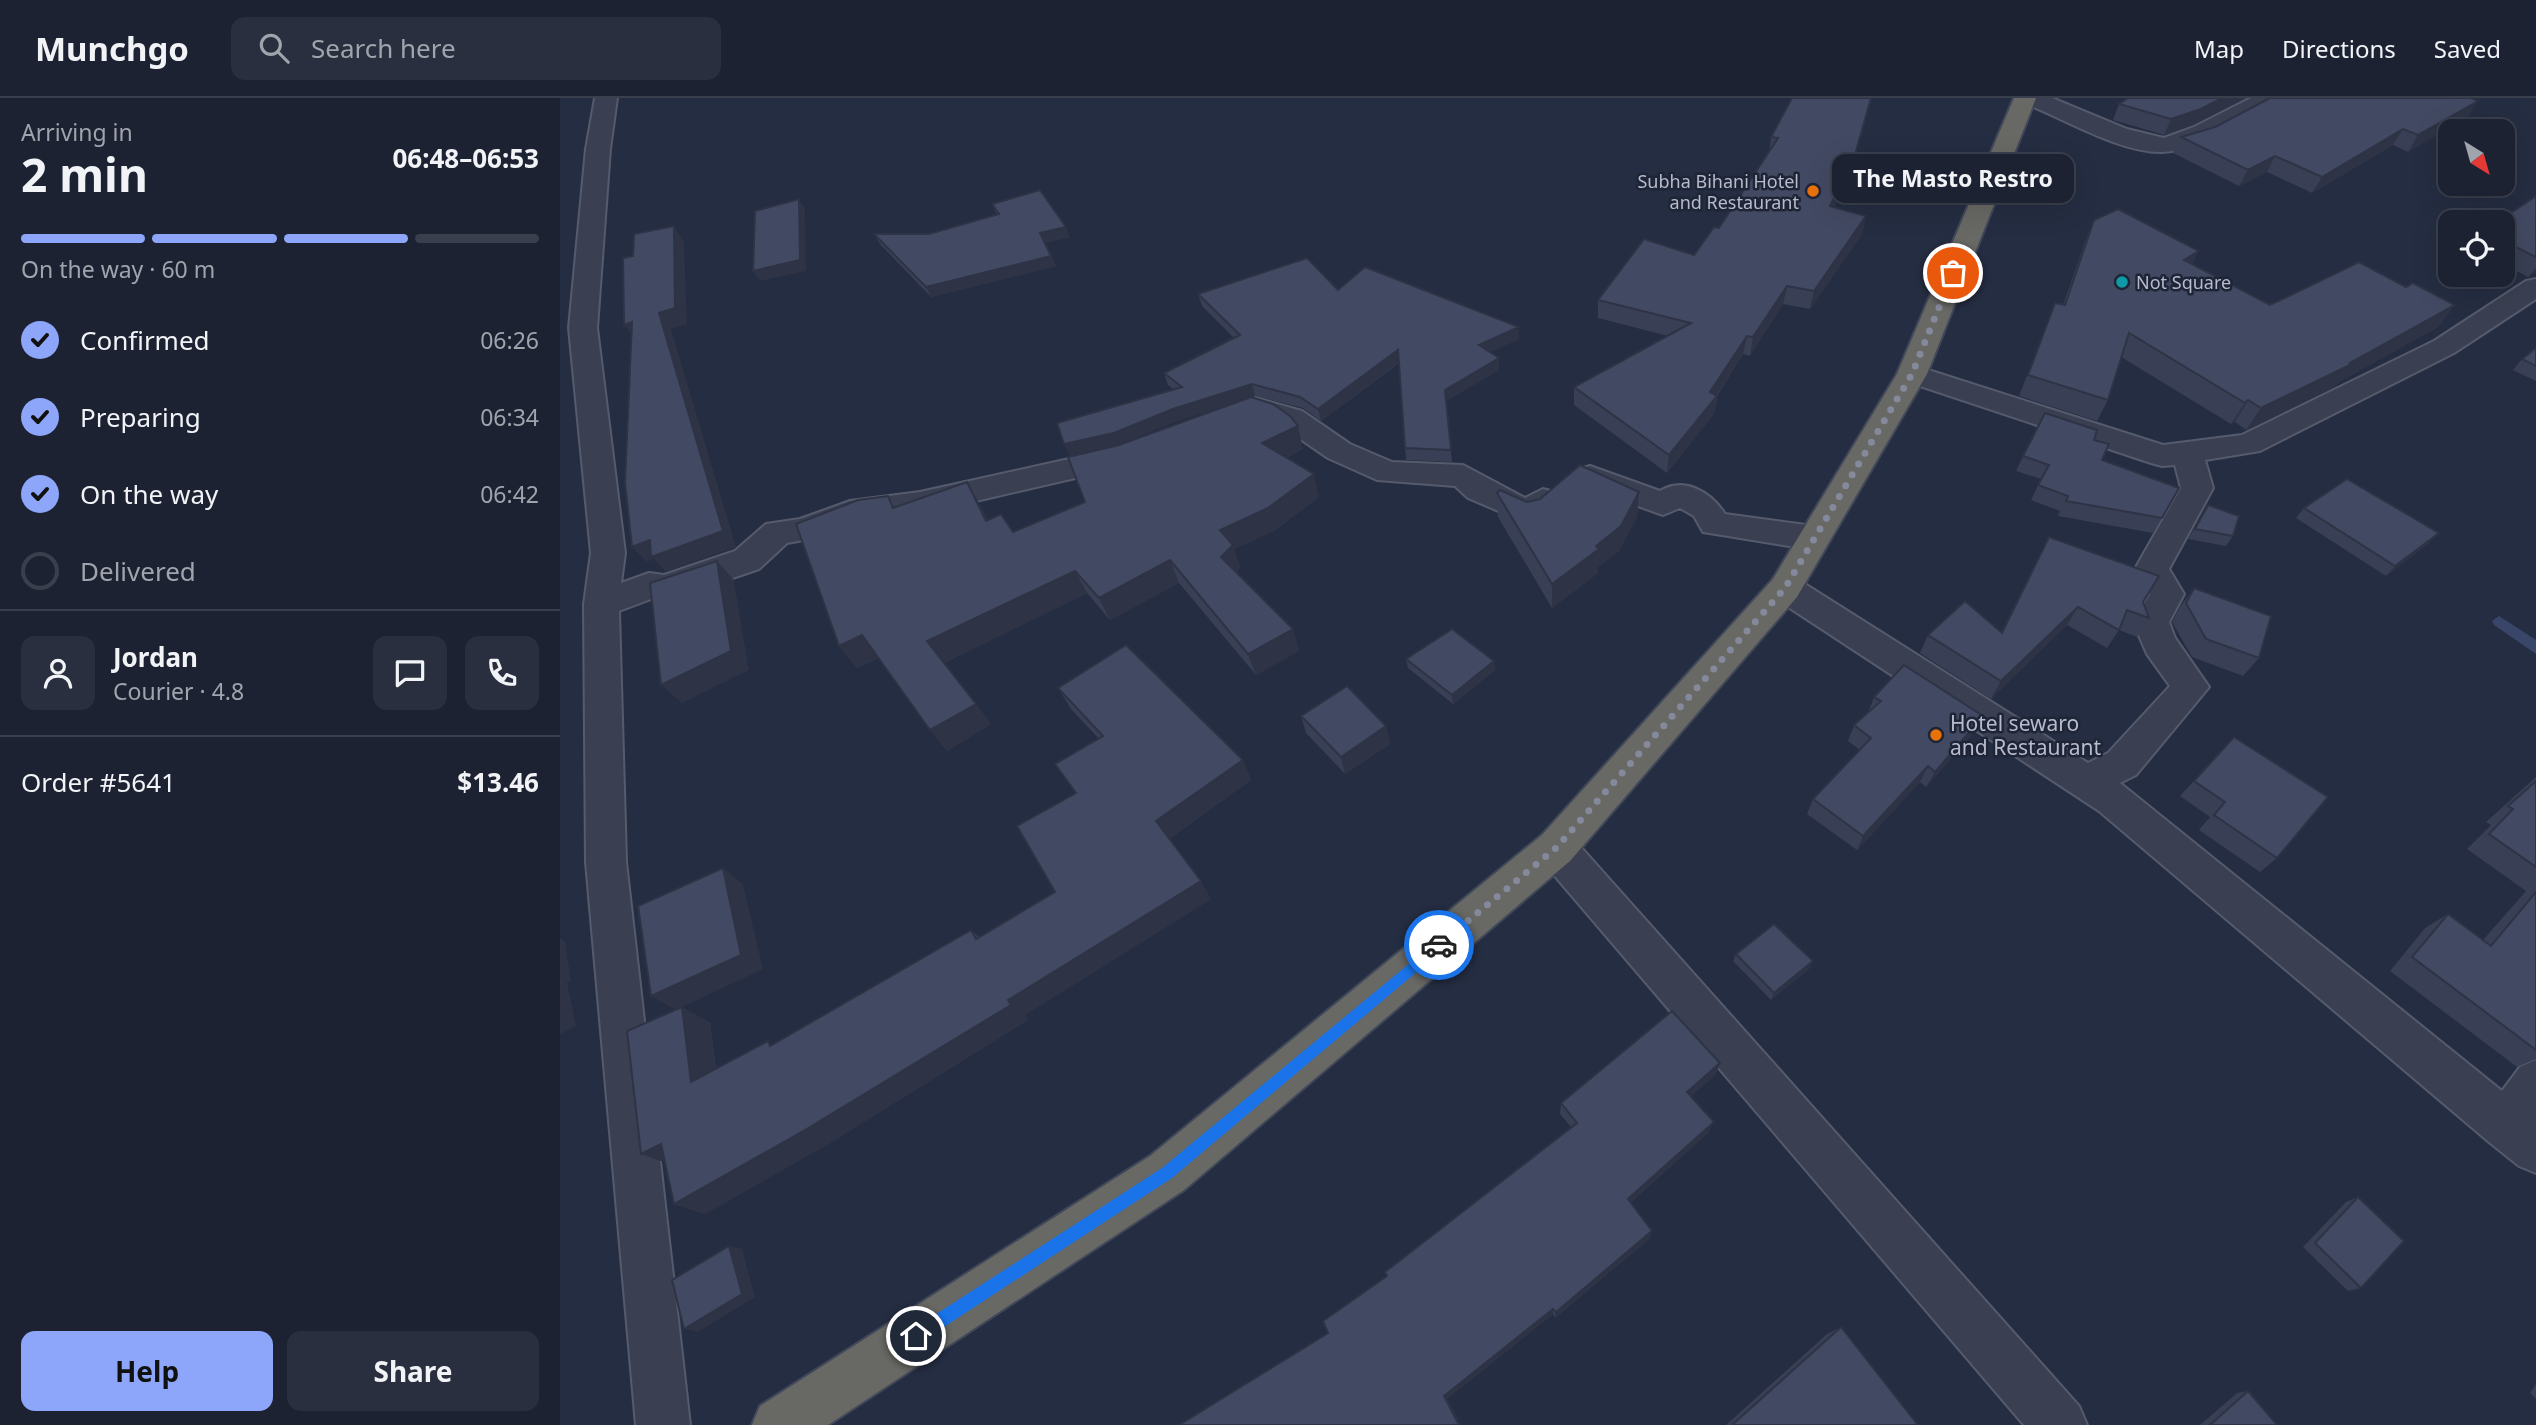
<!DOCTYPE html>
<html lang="en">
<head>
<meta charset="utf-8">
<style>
	:root { --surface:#1c2232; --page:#292f3e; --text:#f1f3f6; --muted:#a0a4ac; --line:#3a3f4d; --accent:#8da6fa }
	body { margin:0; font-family:"Noto Sans",sans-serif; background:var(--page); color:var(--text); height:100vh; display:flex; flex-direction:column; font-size:26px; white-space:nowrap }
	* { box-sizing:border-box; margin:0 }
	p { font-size:23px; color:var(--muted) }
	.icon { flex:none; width:38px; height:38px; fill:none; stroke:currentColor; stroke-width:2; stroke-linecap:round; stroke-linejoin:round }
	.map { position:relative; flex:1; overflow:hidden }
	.panel { display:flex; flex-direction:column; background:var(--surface); width:560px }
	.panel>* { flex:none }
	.needle { width:46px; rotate:143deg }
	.controls { position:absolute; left:1878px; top:21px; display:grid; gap:14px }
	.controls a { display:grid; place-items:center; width:77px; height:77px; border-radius:14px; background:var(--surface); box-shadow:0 7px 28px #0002,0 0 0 2px var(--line); font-size:35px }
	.pin { position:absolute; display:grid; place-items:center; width:60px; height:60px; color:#fff; margin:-30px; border:4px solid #fff; border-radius:50%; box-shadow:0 2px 7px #0007 }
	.courier { position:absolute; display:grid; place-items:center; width:70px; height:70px; margin:-35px; border:5px solid #1a73e8; border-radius:50%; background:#fff; color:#222; box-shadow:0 2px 9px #0007 }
	.bubble { position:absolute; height:49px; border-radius:14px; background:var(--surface); box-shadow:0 7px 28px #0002,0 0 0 2px var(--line); font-size:23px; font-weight:700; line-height:49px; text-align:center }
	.headline em { font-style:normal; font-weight:700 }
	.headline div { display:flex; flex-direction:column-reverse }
	.headline { display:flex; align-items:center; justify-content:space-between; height:119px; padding:0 21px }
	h1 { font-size:46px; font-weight:700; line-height:52px }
	.bar { display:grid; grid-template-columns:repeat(4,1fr); gap:10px 7px; align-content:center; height:84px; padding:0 21px }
	.bar i { height:9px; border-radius:5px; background:var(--line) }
	.bar .on { background:var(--accent) }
	.bar p { grid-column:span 4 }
	.line { display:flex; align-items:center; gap:18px; padding:0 21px; border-top:2px solid var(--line) }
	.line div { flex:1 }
	.round { display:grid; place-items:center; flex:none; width:74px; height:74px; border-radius:14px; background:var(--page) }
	ol { padding:0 21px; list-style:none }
	li { display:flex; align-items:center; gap:21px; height:77px }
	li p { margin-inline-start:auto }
	li .icon { padding:7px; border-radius:50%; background:var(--accent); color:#111; stroke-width:4 }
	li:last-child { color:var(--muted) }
	li i { width:38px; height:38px; border:4px solid var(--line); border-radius:50% }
	.button { display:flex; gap:14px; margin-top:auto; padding:14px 21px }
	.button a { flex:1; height:80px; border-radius:14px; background:var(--accent); color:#111; font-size:28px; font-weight:700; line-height:80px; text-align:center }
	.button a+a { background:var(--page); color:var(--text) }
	header { display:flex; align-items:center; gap:42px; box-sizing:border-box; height:98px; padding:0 35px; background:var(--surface); border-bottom:2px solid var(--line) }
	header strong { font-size:33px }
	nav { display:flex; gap:38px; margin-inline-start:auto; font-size:24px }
	.search { width:490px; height:63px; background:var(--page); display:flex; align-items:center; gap:18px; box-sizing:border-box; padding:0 24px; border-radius:14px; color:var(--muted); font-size:26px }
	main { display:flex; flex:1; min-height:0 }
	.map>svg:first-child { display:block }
</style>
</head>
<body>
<header>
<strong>Munchgo</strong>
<div class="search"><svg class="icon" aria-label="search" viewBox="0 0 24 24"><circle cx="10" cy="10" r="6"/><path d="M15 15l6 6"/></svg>Search here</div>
<nav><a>Map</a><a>Directions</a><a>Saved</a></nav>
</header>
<main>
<section class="panel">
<div class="headline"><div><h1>2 min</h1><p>Arriving in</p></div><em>06:48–06:53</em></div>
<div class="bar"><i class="on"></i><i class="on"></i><i class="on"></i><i></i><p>On the way · 60 m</p></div>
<ol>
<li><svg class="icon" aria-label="check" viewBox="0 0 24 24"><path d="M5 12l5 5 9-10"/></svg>Confirmed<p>06:26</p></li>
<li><svg class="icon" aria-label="check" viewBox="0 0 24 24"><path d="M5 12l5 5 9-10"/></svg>Preparing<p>06:34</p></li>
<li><svg class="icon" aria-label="check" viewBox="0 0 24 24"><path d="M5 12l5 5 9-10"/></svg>On the way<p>06:42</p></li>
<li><i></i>Delivered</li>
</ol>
<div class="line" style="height:126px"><a class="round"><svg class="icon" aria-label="person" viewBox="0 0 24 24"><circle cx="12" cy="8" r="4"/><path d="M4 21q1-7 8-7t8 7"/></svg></a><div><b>Jordan</b><p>Courier · 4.8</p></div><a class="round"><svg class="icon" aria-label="chat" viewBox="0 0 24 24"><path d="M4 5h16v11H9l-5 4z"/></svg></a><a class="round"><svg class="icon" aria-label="phone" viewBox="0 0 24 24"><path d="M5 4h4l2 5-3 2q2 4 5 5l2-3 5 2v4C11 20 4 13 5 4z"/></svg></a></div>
<div class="line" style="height:91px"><div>Order #5641</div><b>$13.46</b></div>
<div class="button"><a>Help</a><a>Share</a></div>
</section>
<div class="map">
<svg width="1976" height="1327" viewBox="0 0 1976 1327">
	<rect width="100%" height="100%" fill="#252d42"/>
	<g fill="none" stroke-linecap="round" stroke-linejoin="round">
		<!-- stream -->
		<path fill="#394569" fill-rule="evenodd" d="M1939,518L1976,542V556L1934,527L1932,523Z"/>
		<!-- minor casing -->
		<g stroke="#555b6c" stroke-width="4">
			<g id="minor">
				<path d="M35,0H57L50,51L37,230L65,455L61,485L89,475L104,477L175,453L206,426L240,421L290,403L360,394L563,349L574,352L579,359L574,366L563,369L360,416L294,425L255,440L227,445L199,471L105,503L91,501L59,513L66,764L130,1327H76L26,764L24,506L31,455L9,230L26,51Z"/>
				<path d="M1461,0H1492L1567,31L1604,40L1634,29L1691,0H1719L1716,5C1682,22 1641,53 1602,54C1560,55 1503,20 1464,5Z"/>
				<path d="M1976,181V201L1894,255L1700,353L1645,362L1653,390L1609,471L1624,496L1609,524L1615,540L1649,589L1576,677L1560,685L1942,993L1960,969L1976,962V1075L1959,1068L1929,1044L1539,713L1213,499L1208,490L1213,481L1225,477L1237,481L1528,665L1548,655L1610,588L1587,556L1573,524L1590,496L1575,471L1621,390L1615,367L1602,368L1591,365L1342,282L1337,276L1342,270L1352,267L1362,270L1603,347L1682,337L1874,243L1966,183Z"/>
				<path d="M696,300L742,313L790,346L832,364L903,367L965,400L983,391L994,394L999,402L980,423L969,426L908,400L895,388L817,382L768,360L720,327L696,320L685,323L674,320L670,313L674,306Z"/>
				<path d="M1030,368L1100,393C1124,378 1151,394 1165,416L1254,428L1266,432L1271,440L1266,448L1254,452L1143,434L1134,418L1120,410L1103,417L1019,387L1014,379L1019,371Z"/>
				<path d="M996,732L1010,737L1519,1308L1527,1327H1464L982,763L976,750L982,737Z"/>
			</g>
		</g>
		<!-- trunk casing -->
		<g stroke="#414859" stroke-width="4">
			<path id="trunk" d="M1454,0H1476L1367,276L1237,499L1010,763L624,1092L268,1327H192L200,1308L590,1058L982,737L1213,481L1337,276Z"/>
		</g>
		<!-- minor -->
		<use href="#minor" fill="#3a4051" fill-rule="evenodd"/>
		<!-- trunk -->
		<use href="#trunk" fill="#686864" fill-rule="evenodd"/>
	</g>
	<!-- wall -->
	<g fill="#393f54">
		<path d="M1232,0L1290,75L1274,109L1306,118L1302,136L1250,211L1223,206L1190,258L1183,256L1157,298L1154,316L1107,375L1014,307V289L1108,238L1038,220V202L1134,157L1159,130L1209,55L1211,39Z"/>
		<path d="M1568,0H1685L1633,27L1604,37L1553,22L1559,6Z"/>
		<path d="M1685,14L1908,19L1848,54L1833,47L1752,95L1707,74L1679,88L1613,55L1621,39L1655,29Z"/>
		<path d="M1976,98V174L1968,179L1942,165V124Z"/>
		<path d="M432,106L510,139L485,145L496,168L371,199L320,146L314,136H369L437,117Z"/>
		<path d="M1534,122L1632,166L1710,207L1846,189L1895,207L1878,229L1779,284L1776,288L1686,332L1675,324L1671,326L1561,259L1548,302L1537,323L1459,298L1495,205L1503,207L1525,144Z"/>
		<path d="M778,192L959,229V241L930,254L939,272L886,303L892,364L846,362L839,265L761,323L743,310L695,298L617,323L559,346L510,358L614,292L608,287L604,275L674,240L642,208L638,196Z"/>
		<path d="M1976,250V283L1953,272L1962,261Z"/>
		<path d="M1534,342L1542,362L1602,420L1593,435L1498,418L1500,413L1471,402L1481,381L1456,373L1463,358Z"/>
		<path d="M743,351L726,360L759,399L714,433L674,451L680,469L676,474L733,531L739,553L696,577L619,485L550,522L527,495L384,565L431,626L387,653L370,632L318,560L297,570L279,548L336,410L420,407L428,422L453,434Z"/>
		<path d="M1079,394L1077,419L1059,453L1038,469V475L992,510L938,419L937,395L967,404Z"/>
		<path d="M1648,407L1673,438L1666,448L1628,441Z"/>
		<path d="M1744,410L1869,445L1826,478L1736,420Z"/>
		<path d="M1489,439L1583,504L1589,520L1577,539L1559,532L1547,550L1507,527L1431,601L1360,555L1368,537L1441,534Z"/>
		<path d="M1634,490L1699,560L1683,578L1632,559L1612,524L1620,509Z"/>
		<path d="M846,561L934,563L935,572L893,606L848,570Z"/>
		<path d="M498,590L683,662L691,682L609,741L651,801L465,917L468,922L270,1045L145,1116L114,1106L150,924L156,971L214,946L411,832L419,839L495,794L516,695L495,666L539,641L511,611Z"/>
		<path d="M1314,599L1414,634L1366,689L1360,684L1297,752L1247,716L1253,701L1300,652L1288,643L1294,627L1308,615Z"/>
		<path d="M741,618L826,628L830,646L785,676L746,635Z"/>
		<path d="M1674,639L1717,760L1700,774L1639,732L1650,719L1620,698Z"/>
		<path d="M1976,679V961L1957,969L1830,873L1865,830L1888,816L1923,842L1966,793L1907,751L1931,727L1926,724Z"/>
		<path d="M1176,856L1253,863L1249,871L1211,902L1173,863Z"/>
		<path d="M1160,965L1155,977L1131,998L1149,1034L1071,1104L1092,1133L1089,1141L995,1220L993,1216L887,1301L901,1327H619L768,1235L827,1178L1011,1029L1000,1016L1001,1005Z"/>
		<path d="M1798,1099L1801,1190L1788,1193L1743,1149L1786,1104Z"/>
		<path d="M1281,1229L1358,1327H1166L1267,1236Z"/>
		<path d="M1976,1286V1301L1970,1295Z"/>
		<path d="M1688,1293L1717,1327H1640L1677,1295Z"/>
	</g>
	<!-- shaded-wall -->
	<g fill="#2e3345">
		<path d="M1311,0L1290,75L1266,126L1270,108Z"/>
		<path d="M1662,0H1685L1633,27L1604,37L1611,21Z"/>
		<path d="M1918,3L1908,19L1848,54L1858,37Z"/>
		<path d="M1843,31L1833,47L1752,95L1762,79Z"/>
		<path d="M1715,58L1707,74L1679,88L1688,72Z"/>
		<path d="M239,101L245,111L246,173L200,183L193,173Z"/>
		<path d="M1306,118L1302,136L1250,211L1254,193Z"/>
		<path d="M114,128L124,144L127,226L111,231L176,449L106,474L94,461L87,464L72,449L90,442L99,215Z"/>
		<path d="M506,129L510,139L484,145L480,135Z"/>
		<path d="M1639,153L1628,175L1624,162Z"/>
		<path d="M491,158L496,168L371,199L366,189Z"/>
		<path d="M1976,170V174L1968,179Z"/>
		<path d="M1227,188L1223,206L1190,258L1193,239Z"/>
		<path d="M1895,207L1878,229L1779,284L1776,288L1686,332L1701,310L1790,265Z"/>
		<path d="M72,224L77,242L64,227Z"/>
		<path d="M959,229V241L920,259L919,247Z"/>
		<path d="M1187,238L1183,256L1156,298L1154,316L1107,375L1109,357Z"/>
		<path d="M838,252L839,264L761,323L758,311Z"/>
		<path d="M939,260V272L886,303L885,292Z"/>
		<path d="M692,286L695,298L617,323L559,346L510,358L504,346Z"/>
		<path d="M1688,302L1675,324L1671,326L1685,305Z"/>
		<path d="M738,328L743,351L708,368L702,345Z"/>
		<path d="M754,376L759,399L714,433L674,451L680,469L669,482L661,459L660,432Z"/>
		<path d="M407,384L420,407L440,446L426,423Z"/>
		<path d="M1079,394L1077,419L1059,453L1038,469V475L992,510V486L1036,448Z"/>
		<path d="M1879,435L1869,445L1826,478L1835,468Z"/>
		<path d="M610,462L619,485L550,522L539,500Z"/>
		<path d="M157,463L174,482L189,572L122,605L101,587Z"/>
		<path d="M515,473L527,495L383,565L367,543Z"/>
		<path d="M1518,509L1507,527L1431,601L1441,583Z"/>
		<path d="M733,531L739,553L696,577L688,556Z"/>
		<path d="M302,537L319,559L297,570L279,548Z"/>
		<path d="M934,563L935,572L893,606L892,597Z"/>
		<path d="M416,606L431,626L387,653L370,632Z"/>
		<path d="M1423,618L1414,634L1366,689L1375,674Z"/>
		<path d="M826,628L830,646L785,676L781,659Z"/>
		<path d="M683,662L691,682L607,742L596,723Z"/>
		<path d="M1368,668L1360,684L1297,752L1303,738Z"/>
		<path d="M163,770L183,786L203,871L116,912L91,898Z"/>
		<path d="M641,783L651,801L465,917L468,922L270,1045L145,1116L114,1106Z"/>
		<path d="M0,840L5,843L11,883L7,884L16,928L0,936Z"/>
		<path d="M1253,863L1249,871L1211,902L1214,895Z"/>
		<path d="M122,909L150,924L159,997L131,984Z"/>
		<path d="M1160,965L1155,977L1123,1005L1127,994Z"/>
		<path d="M1154,1024L1149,1034L1065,1109L1068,1101Z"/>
		<path d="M101,1046L112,1067L81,1056Z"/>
		<path d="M1092,1133L1089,1141L995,1220L996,1214Z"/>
		<path d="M169,1148L182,1151L195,1199L138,1234L124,1231Z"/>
		<path d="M993,1211V1216L887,1301L901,1327H899L884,1298Z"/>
	</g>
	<!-- building -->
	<g fill="#424962" stroke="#2e3345" stroke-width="2">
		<path d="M1232,0H1311L1295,57L1270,108L1306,118L1254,193L1227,188L1193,239L1187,238L1150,294L1157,298L1109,357L1014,289L1131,225L1038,202L1084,141L1134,157L1154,129L1159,130L1218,40L1211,39Z"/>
		<path d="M1568,0H1662L1641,11L1611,21L1559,6Z"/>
		<path d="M1710,0H1911L1918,3L1858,37L1843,31L1762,79L1715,58L1688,72L1621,39L1655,29Z"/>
		<path d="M480,92L506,129L480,135L491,158L366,189L314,136H369L439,116L432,106Z"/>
		<path d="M1976,98V159L1942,142V124H1937Z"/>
		<path d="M239,101L240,162L193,173L195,113Z"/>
		<path d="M1558,111L1639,153L1624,162L1710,207L1799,164L1846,189L1853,185L1895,207L1790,265L1792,266L1701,310L1688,302L1685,305L1569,235L1548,302L1468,277L1495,205L1505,207L1534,122Z"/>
		<path d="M114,128L115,210L99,215L163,433L91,459L90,442L72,449L65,385L72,224L64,227L63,160L73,158L74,136Z"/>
		<path d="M747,160L778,192L805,169L959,229L919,247L939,260L885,292L891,352L845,350L838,252L758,311L740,299L692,286L613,311L554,335L504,346L497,325L622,289L604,275L680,237L638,196Z"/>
		<path d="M1976,250V268L1962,261Z"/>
		<path d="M691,299L713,306L730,318L738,328L702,345L754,376L708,410L660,432L673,447L661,459L733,531L688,556L610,462L539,500L515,473L367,543L416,606L370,632L302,537L279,548L236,426L298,402L328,398L333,410L407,384L426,423L441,416L453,434L525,404L508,359L559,347Z"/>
		<path d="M1485,315L1537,332L1534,342L1549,346L1542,362L1619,390L1602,420L1506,403L1508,398L1478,387L1489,367L1463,358Z"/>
		<path d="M1020,367L1079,394L1061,428L1036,448L1039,451L992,486L937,395L940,392L967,404L980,401Z"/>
		<path d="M1787,381L1879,435L1835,468L1744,410Z"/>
		<path d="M1648,407L1679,418L1673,438L1635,431Z"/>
		<path d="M1489,439L1599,478L1583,504L1589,520L1567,512L1559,532L1518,509L1441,583L1368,537L1405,503L1442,535Z"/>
		<path d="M157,463L171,553L101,587L90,485Z"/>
		<path d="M1634,490L1711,518L1699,560L1646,541L1626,505Z"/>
		<path d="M892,531L934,563L892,597L846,561Z"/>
		<path d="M566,547L683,662L596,723L641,783L448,902L451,907L245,1032L114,1106L101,1046L81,1056L67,933L122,909L131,984L208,943L210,948L411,832L416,841L495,794L457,728L516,695L495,666L543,638L498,590Z"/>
		<path d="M1344,567L1423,618L1375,674L1368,668L1303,738L1253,701L1311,640L1294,627L1321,603L1314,599Z"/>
		<path d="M787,588L826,628L781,659L741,618Z"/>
		<path d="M1674,639L1768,699L1717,760L1654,717L1665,704L1634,683Z"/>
		<path d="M1976,683V769L1929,736L1953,711L1948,708Z"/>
		<path d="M163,770L181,857L91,898L78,808Z"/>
		<path d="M1976,794V952L1852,859L1888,816L1931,848Z"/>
		<path d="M1214,826L1253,863L1214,895L1176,856Z"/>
		<path d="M1112,913L1160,965L1127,994L1154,1024L1068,1101L1092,1133L996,1214L993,1211L884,1298L899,1327H619L768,1235L763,1223L827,1178L825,1174L1017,1025L1001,1005Z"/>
		<path d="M1798,1099L1844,1143L1801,1190L1755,1145Z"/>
		<path d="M169,1148L182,1196L124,1231L112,1182Z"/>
		<path d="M1281,1229L1358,1327H1172Z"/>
		<path d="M1688,1293L1717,1327H1650Z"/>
	</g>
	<!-- route -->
	<path fill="#1a73e8" d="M879,841L886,847L884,851L612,1080L361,1244H350V1233L602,1070Z"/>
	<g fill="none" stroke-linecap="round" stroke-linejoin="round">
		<!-- done -->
		<path stroke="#84899b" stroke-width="7" stroke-dasharray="0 12.6" d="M879,847L996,750L1225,490L1352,276L1393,175"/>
	</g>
	<!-- markers -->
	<g fill="#e8710a" stroke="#1e2537" stroke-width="2.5">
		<circle cx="1253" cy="93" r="7"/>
		<circle cx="1376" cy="637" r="7"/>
	</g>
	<circle fill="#0f9aa8" stroke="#1e2537" stroke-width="2.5" cx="1562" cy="184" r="7"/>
	<g text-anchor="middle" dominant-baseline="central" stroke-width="5" stroke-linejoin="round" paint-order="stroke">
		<!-- far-poi labels -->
		<g font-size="18" fill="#b7bbcb" stroke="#1e2537" text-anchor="end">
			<text x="1239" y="83">Subha Bihani Hotel<tspan x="1239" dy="21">and Restaurant</tspan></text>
			<text x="1576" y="184" text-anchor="start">Not Square</text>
		</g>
		<!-- poi labels -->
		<g font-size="21" fill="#b7bbcb" stroke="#1e2537" text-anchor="start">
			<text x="1390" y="625">Hotel sewaro<tspan x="1390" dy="24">and Restaurant</tspan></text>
		</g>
	</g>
</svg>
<div class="controls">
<a><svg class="needle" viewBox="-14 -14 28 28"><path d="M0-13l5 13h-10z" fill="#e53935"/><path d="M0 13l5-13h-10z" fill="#a0a4ac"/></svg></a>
<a><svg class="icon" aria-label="locate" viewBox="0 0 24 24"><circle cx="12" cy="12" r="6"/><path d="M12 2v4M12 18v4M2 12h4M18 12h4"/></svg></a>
</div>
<div class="pin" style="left:1393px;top:175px;background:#ea580c"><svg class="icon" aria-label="bag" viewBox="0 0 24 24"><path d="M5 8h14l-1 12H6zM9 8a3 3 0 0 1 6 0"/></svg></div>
<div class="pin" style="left:356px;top:1238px;background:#1f2937"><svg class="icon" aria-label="home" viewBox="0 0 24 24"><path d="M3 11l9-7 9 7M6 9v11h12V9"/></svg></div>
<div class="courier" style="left:879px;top:847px"><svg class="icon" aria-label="car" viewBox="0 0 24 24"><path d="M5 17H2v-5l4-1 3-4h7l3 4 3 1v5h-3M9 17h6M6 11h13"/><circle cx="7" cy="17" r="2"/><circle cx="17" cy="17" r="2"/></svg></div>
<div class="bubble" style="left:1272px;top:56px;width:242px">The Masto Restro</div>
</div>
</main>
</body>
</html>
